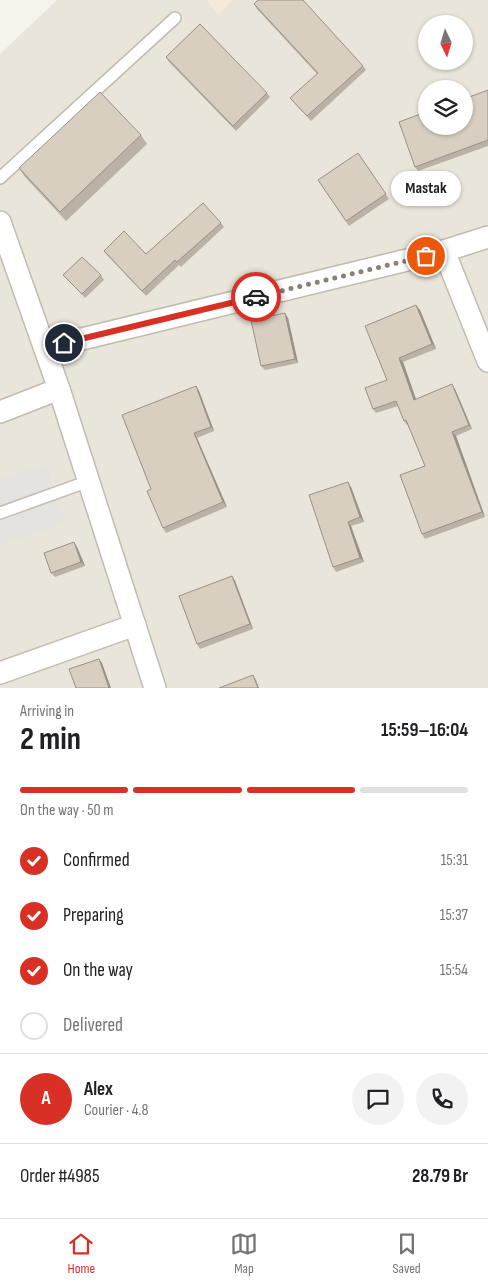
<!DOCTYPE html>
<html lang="en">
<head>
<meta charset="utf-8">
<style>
	:root { --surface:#fff; --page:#f2f2f2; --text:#202124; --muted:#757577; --line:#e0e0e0; --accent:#d93025 }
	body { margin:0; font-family:"Sofia Sans Condensed",sans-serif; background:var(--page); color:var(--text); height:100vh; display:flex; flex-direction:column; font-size:19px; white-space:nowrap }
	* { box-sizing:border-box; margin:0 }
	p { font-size:16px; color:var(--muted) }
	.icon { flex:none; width:28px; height:28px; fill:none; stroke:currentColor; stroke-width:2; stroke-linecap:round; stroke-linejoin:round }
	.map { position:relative; height:688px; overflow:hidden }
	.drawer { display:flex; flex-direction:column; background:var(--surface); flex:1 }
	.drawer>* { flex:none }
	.needle { width:32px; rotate:176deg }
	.controls { position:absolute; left:418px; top:15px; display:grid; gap:10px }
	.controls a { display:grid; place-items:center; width:55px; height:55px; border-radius:50%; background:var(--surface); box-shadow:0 1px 4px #0004; font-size:25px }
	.pin { position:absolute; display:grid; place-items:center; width:42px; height:42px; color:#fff; margin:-21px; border:2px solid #fff; border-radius:50%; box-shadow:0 1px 5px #0007 }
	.courier { position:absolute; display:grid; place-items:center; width:50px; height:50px; margin:-25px; border:4px solid #d93025; border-radius:50%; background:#fff; color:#222; box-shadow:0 1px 6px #0007 }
	.bubble { position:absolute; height:35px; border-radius:18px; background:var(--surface); box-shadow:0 1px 4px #0004; font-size:16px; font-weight:700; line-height:35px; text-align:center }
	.headline em { font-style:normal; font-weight:700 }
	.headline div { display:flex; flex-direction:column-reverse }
	.headline { display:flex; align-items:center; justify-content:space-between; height:85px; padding:0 20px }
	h1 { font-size:32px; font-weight:700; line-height:38px }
	.bar { display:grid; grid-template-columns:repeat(4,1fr); gap:8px 5px; align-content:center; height:60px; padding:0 20px }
	.bar i { height:6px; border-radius:4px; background:var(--line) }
	.bar .active { background:var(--accent) }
	.bar p { grid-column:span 4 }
	.line { display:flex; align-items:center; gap:12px; padding:0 20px; border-top:1px solid var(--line) }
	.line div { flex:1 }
	.round { display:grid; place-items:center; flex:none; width:52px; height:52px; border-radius:26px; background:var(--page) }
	ol { padding:0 20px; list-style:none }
	li { display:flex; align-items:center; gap:15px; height:55px }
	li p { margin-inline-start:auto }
	li .icon { padding:5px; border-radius:50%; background:var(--accent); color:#fff; stroke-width:4 }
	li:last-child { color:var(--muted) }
	li i { width:28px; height:28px; border:2px solid var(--line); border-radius:50% }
	.tabs { display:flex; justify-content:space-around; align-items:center; height:70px; border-top:1px solid var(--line); background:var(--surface); font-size:14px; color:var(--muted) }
	.tabs a { display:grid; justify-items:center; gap:2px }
	.tabs .active { color:var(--accent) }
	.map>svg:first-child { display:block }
</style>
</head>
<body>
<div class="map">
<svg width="488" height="688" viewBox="0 0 488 688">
	<rect width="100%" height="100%" fill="#f6f3ec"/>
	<!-- residential -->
	<path fill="#eae5da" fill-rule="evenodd" d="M57,0H207L218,14L232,0H488V688H0V54ZM426,24H464V61H426ZM426,89H464V126H426Z"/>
	<!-- commercial -->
	<path fill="#f7ead8" d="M207,0H232L218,14Z"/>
	<!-- parking -->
	<path fill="#e5e3e0" d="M46,464L66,523L0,545V479Z"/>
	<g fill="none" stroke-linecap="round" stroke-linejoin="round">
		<!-- lane casing -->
		<g stroke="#c2bbae" stroke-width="14">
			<g id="lane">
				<path d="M0,178L175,18"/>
				<path d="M0,513L89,481"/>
			</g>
		</g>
		<!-- street casing -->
		<g stroke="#c2bbae" stroke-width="24">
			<g id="street">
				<path d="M0,222L59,389L155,688"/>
				<path d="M444,251L488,361"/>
				<path d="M45,348L444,251L488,237"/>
				<path d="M0,412L59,389"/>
				<path d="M0,673L135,625"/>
			</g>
		</g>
		<!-- lane -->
		<use href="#lane" stroke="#fff" stroke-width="11"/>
		<!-- street -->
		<use href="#street" stroke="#fff" stroke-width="21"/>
	</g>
	<!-- wall -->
	<g fill="#bab2a6">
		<path d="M254,4L363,66L366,70L311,121L290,98L317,74L257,9Z"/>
		<path d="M166,57L267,93L270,97L236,131L169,62Z"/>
		<path d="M488,90V146L418,171L415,167Z"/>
		<path d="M141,135L147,144L66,221L25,177L19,168Z"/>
		<path d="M358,153L389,199L349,226L318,180Z"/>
		<path d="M221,223L224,227L181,267L179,265L146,296L107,255L104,251L146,254Z"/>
		<path d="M63,275H101L104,280L85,298L67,279Z"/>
		<path d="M420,310L436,349L403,362L416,399L455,389L472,429L456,436L485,517L425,539L422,534L425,466L408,425H407L404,421L398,406L376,413L373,409L387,380Z"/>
		<path d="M288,318L298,363L265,370L261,366Z"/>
		<path d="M196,386L199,391L214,431L197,438L227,507L166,533L163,528Z"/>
		<path d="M351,487L364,522L351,526L364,562L336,572L333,567Z"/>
		<path d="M77,547L85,566L55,577L51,573Z"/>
		<path d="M232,576L235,581L253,629L200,649L197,644Z"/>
	</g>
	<!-- shaded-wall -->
	<g fill="#979187">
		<path d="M416,305L420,310L436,349L432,344Z"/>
		<path d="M285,313L288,318L298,363L295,359Z"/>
		<path d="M399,358L403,362L418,405L414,400Z"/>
		<path d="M452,384L455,389L472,429L469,425Z"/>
		<path d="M196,386L199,391L214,431L211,427Z"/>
		<path d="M452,432L456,436L485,517L482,512Z"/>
		<path d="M194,433L197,438L227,507L223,502Z"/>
		<path d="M348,482L351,487L364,522L360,517Z"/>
		<path d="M348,522L351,526L364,562L360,558Z"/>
		<path d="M74,542L77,547L85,566L81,562Z"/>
		<path d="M232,576L235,581L253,629L250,624Z"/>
		<path d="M99,659L102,663L111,688H109Z"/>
		<path d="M253,675L256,680L259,688H258Z"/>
	</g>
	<!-- building -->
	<g fill="#d8cfc1" stroke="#979187">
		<path d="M258,0H303L363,66L307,116L290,98L318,73L254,4Z"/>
		<path d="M200,24L267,93L233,126L166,57Z"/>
		<path d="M488,90V140L415,167L399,122L426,112V126H464V99Z"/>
		<path d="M100,92L141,135L60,212L19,168Z"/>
		<path d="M358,153L386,194L346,221L318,180Z"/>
		<path d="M203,203L221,223L177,262L175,260L142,291L104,251L124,231L146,254Z"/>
		<path d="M82,257L101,275L82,294L63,275Z"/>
		<path d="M416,305L432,344L399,358L414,400L452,384L469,425L452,432L482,512L422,534L400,475L425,466L406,420L404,421L396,401L373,409L365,388L387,380L365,326Z"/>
		<path d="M285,313L295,359L261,366L251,320Z"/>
		<path d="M196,386L211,427L194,433L223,502L163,528L147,491L151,489L122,415Z"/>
		<path d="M348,482L360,517L348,522L360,558L333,567L309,495Z"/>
		<path d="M74,542L81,562L51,573L44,553Z"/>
		<path d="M232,576L250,624L197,644L179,596Z"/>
		<path d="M99,659L109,688H76L69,669Z"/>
		<path d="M253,675L258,688H219Z"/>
	</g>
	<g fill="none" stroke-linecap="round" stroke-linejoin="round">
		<!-- done -->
		<path stroke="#878178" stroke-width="5" stroke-dasharray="0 9" d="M256,297L426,256"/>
		<!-- route -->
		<path stroke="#d93025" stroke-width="6" d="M64,343L256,297"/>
	</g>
</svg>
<div class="controls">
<a><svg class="needle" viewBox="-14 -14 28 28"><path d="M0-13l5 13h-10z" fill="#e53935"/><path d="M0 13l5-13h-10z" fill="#757577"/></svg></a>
<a><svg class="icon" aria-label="layers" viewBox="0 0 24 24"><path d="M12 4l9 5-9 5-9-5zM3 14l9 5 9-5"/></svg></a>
</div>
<div class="pin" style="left:426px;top:256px;background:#ea580c"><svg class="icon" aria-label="bag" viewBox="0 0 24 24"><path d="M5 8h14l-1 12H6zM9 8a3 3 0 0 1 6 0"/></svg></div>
<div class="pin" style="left:64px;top:343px;background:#1f2937"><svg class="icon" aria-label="home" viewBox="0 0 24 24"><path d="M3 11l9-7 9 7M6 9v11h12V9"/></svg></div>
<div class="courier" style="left:256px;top:297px"><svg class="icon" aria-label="car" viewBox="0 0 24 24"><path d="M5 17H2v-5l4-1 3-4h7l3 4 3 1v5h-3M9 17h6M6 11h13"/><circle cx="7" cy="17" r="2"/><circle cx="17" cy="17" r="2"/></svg></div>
<div class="bubble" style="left:391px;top:171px;width:70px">Mastak</div>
</div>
<section class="drawer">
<div class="headline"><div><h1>2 min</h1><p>Arriving in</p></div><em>15:59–16:04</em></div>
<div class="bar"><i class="active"></i><i class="active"></i><i class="active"></i><i></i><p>On the way · 50 m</p></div>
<ol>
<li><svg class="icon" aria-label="check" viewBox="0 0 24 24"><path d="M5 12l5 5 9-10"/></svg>Confirmed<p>15:31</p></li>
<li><svg class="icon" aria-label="check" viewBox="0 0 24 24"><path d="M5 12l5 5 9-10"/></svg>Preparing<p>15:37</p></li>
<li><svg class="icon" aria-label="check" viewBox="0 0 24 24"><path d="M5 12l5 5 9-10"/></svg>On the way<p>15:54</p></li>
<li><i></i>Delivered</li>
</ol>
<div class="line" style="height:90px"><b class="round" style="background:var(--accent);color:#fff">A</b><div><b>Alex</b><p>Courier · 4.8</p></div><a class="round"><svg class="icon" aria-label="chat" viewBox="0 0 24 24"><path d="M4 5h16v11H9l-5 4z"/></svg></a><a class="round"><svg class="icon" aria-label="phone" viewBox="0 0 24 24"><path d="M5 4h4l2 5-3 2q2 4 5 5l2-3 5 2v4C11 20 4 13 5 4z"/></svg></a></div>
<div class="line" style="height:65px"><div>Order #4985</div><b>28.79 Br</b></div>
</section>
<nav class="tabs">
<a class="active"><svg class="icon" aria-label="home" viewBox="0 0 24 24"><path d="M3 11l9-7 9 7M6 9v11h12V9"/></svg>Home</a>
<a><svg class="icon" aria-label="map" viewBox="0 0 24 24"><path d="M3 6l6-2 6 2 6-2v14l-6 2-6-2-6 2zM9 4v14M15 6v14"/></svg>Map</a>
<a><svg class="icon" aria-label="saved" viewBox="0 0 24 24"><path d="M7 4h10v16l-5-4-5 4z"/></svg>Saved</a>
</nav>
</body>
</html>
